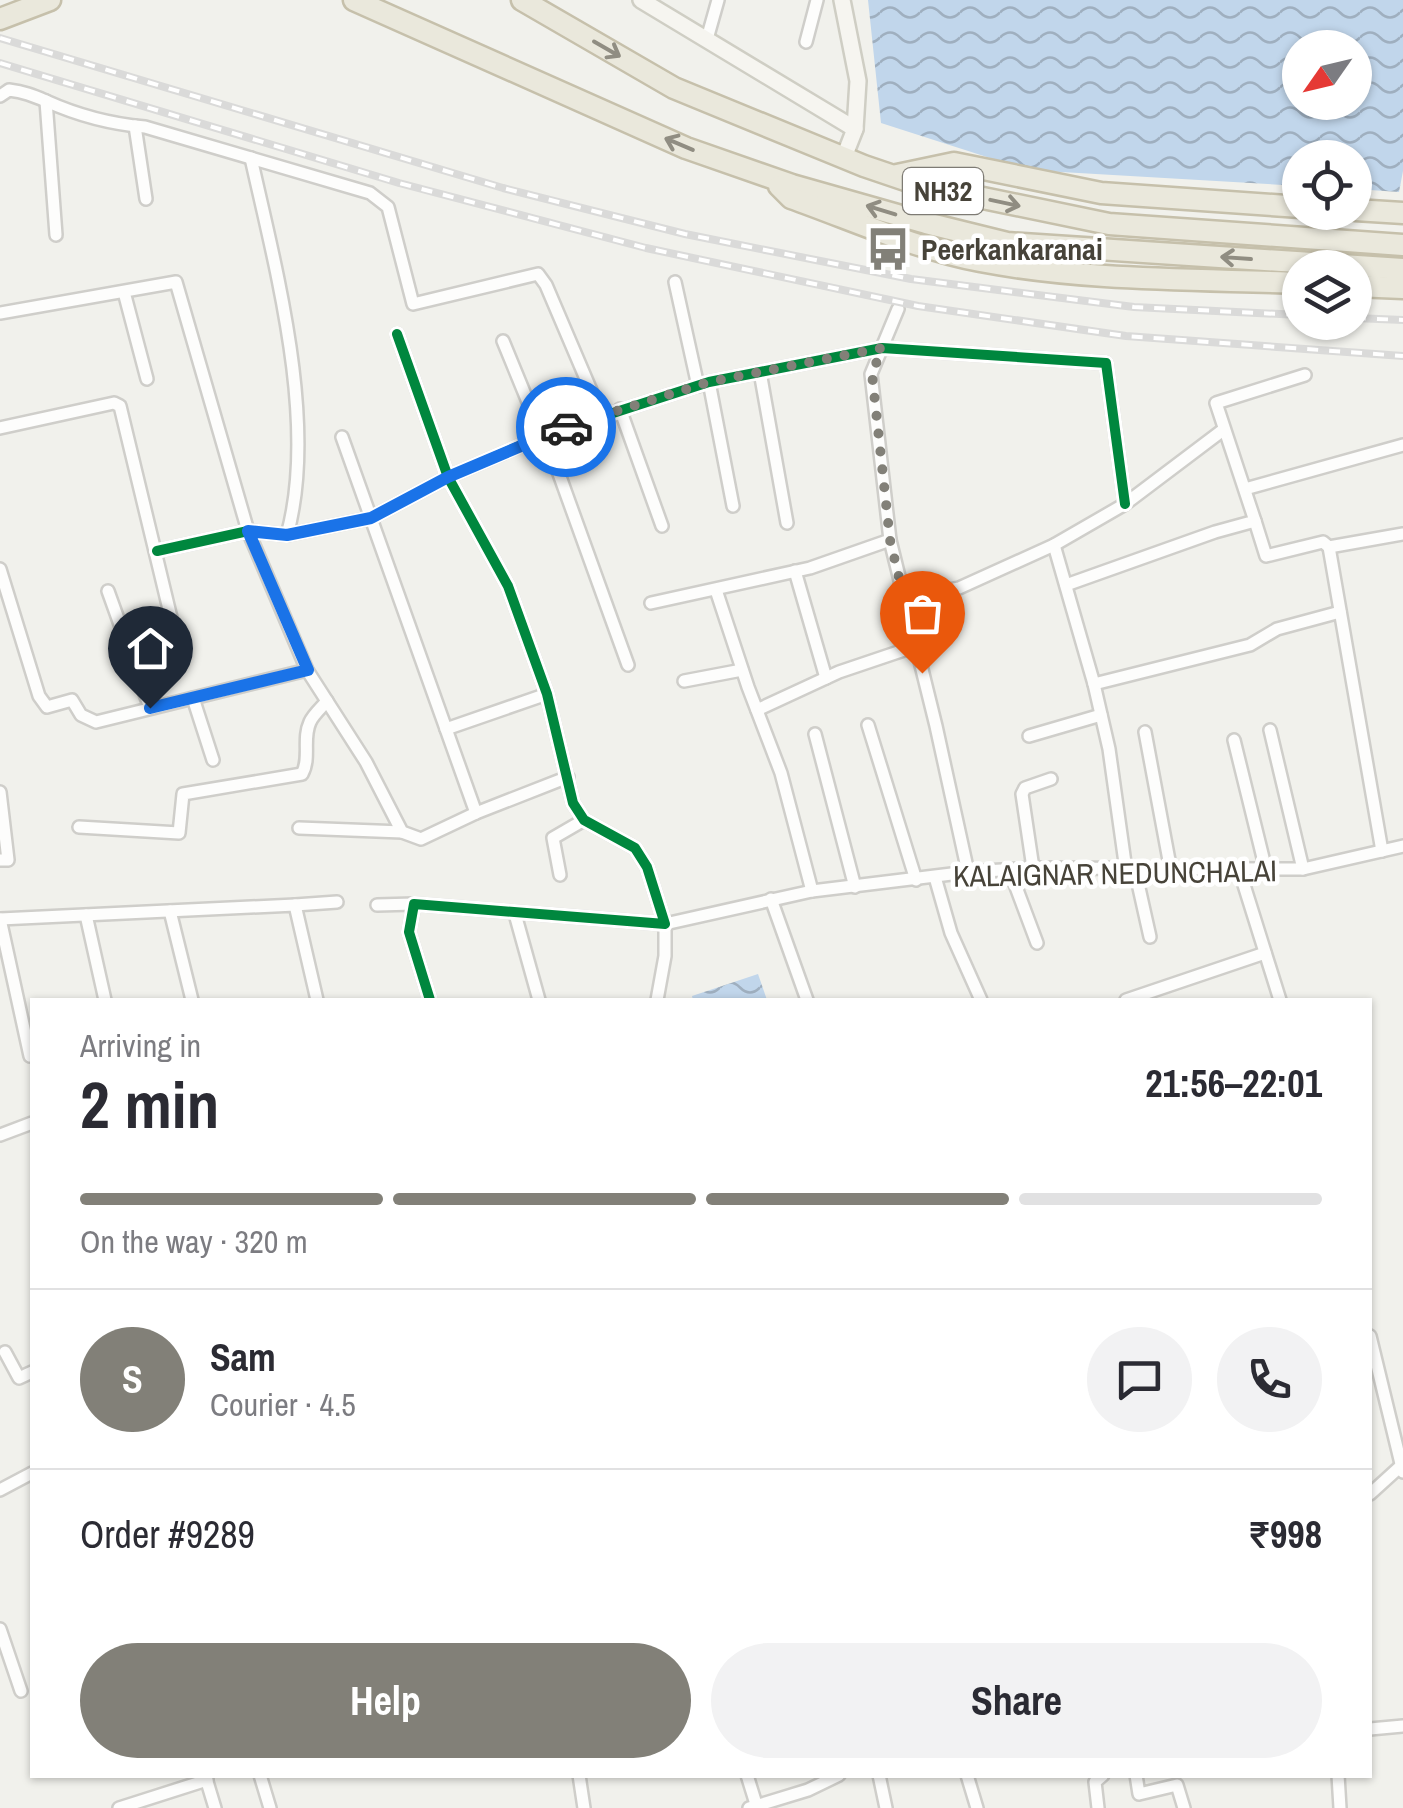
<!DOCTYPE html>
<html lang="en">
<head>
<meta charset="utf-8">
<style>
	:root { --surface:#fff; --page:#f2f2f3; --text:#2b2b33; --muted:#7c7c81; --line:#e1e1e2; --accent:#828078 }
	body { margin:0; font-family:"Archivo Narrow",sans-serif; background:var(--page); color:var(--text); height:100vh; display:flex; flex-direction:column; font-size:38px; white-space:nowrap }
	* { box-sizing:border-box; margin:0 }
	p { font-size:32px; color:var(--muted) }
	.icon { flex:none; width:55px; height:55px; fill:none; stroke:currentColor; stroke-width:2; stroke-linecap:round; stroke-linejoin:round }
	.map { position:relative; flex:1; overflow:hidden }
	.sheet { position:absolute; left:30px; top:998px; width:1342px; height:780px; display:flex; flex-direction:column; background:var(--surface); border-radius:0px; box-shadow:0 2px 8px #0004 }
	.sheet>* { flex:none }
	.needle { width:65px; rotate:236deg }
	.controls { position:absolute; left:1282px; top:30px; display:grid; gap:20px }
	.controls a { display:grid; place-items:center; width:90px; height:90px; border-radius:50%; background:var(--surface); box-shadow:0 2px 8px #0004; font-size:50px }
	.pin { position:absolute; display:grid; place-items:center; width:85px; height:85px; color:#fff; margin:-102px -42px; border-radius:50% 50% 50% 0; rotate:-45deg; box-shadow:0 0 10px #0007 }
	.pin .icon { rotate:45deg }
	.courier { position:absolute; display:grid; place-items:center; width:100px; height:100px; margin:-50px; border:8px solid #1a73e8; border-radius:50%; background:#fff; color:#222; box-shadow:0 2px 12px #0007 }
	.headline em { font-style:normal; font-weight:700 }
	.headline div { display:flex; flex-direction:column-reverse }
	.headline { display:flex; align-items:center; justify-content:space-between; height:170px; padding:0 50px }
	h1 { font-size:65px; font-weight:700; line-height:75px }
	.bar { display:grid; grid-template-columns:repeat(4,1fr); gap:15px 10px; align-content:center; height:120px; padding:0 50px }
	.bar i { height:12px; border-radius:8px; background:var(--line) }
	.bar .selected { background:var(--accent) }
	.bar p { grid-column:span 4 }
	.line { display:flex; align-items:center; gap:25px; padding:0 50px; border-top:2px solid var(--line) }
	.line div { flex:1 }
	.round { display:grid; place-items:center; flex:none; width:105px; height:105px; border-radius:52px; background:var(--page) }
	.primary-button { display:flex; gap:20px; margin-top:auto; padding:20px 50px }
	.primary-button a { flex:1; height:115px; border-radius:60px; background:var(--accent); color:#fff; font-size:40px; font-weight:700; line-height:115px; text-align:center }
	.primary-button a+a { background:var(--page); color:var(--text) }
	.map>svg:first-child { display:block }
</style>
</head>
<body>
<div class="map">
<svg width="1403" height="1808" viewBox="0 0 1403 1808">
	<defs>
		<pattern id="water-waves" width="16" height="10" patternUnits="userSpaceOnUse" patternTransform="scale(2.5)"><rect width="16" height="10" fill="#c1d6eb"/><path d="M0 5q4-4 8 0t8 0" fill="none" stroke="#9fafbf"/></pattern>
	</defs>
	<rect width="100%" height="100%" fill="#f1f1ec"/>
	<!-- water -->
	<g fill="url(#water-waves)" fill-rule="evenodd">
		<path d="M868,0H1403V171L1399,192L1355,189V158H1300V186L1027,170L881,123ZM1300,48H1355V102H1300Z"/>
		<path d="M758,974L767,1000H693L692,996Z"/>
	</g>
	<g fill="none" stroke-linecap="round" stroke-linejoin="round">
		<!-- street casing -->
		<g stroke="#cfceca" stroke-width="16">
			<g id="street">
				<path d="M707,39L718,0"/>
				<path d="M806,42L817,0"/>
				<path d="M0,96L9,90C24,92 32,95 46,101C77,115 111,124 145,127L370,193L388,207L413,304L538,274L546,285L601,414"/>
				<path d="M46,101L56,235"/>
				<path d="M135,126L146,199"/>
				<path d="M251,158C276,270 318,424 287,535"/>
				<path d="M675,282L698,386"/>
				<path d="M124,292L147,379"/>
				<path d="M898,309L871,374L890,540L936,726L968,872"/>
				<path d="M0,313L176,282L248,531L307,670L366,762L402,832L421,839L476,813L568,777"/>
				<path d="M397,334L448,477L508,586L547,694L573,803L584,820L635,848L647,867L665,924L414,904L409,932L430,1000"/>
				<path d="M503,341L542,436"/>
				<path d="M760,372L787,523"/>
				<path d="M709,382L733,506"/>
				<path d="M620,409L662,526"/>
				<path d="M0,428L114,403L120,406L174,630"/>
				<path d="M545,435L628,665"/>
				<path d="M342,437L476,813"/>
				<path d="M1245,489L1403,445"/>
				<path d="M1255,521L1266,556L1323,542L1329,547L1403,534"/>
				<path d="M1054,545L1094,684L1109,749L1126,870"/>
				<path d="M1329,547L1382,851"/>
				<path d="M157,551L248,531L287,535L371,518L448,477L545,435L709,382L760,372L882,348L1106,363L1125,504"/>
				<path d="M0,569L39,696L47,707L72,700L81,715L96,722L307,670"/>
				<path d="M795,571L826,678"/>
				<path d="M1066,585L1215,532L1255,521L1216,403L1305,375"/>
				<path d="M716,590L748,687L781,773L812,891"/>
				<path d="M108,591L150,708"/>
				<path d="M905,598L959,588L1054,545L1125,504L1223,430"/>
				<path d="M651,603L810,568L890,540"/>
				<path d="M684,681L742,670"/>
				<path d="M1094,684L1250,645L1277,629L1340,612"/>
				<path d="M193,698L213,760"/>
				<path d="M757,710L839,672L916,646"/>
				<path d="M868,725L916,880"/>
				<path d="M446,729L547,694"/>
				<path d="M1270,730L1303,869"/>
				<path d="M1145,732L1171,871"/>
				<path d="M815,734L855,887"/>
				<path d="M1029,736L1101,715"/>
				<path d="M1234,740L1266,870"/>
				<path d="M0,792L8,860H0"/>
				<path d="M79,827L179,833L183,794L302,774C311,758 302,739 310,722C313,715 322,707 327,701"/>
				<path d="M299,828L402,832"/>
				<path d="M1033,868L1022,794L1025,788L1051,779"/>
				<path d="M1239,869L1280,1000"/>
				<path d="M1135,870L1150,937"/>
				<path d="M1010,871L1037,943"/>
				<path d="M560,875L553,838L584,820"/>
				<path d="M935,877L951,933L981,1000"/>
				<path d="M771,899L807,1000"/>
				<path d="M295,905L337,902"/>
				<path d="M377,905L414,904"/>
				<path d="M170,911L192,1000"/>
				<path d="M515,914L539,1000"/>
				<path d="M86,915L105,1000"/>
				<path d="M0,919L295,905L317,1000"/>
				<path d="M0,919L30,1056"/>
				<path d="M657,1000L665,956V924L812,891L968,872L1033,868L1303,869L1403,846"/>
				<path d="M1126,1000L1265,953"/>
				<path d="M0,1135L32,1123"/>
				<path d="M1370,1336L1403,1472"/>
				<path d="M5,1352L19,1378L32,1372"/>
				<path d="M0,1490L32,1473"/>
				<path d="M1370,1494L1403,1464"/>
				<path d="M0,1629L21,1691"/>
				<path d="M1370,1729L1403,1726"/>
				<path d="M205,1775L215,1808"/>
				<path d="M260,1775L270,1808"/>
				<path d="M579,1775L584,1808"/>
				<path d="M747,1775L756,1804"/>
				<path d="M879,1775L886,1808"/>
				<path d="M967,1775L977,1808"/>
				<path d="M1136,1775L1139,1794L1177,1785L1184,1808"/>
				<path d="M1338,1775L1340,1808"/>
				<path d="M119,1808L207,1780"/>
				<path d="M749,1808L808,1790L839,1775"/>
				<path d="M1098,1808L1095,1782L1103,1775"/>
			</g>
		</g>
		<!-- secondary casing -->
		<g stroke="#cfcec4" stroke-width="20">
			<g id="secondary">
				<path d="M641,0L855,129L844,157"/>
				<path d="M842,0L858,81L855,129"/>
			</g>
		</g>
		<!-- highway casing -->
		<g stroke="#c6c0ab" stroke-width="25">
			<g id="highway">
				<path d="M354,0L686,148L792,185L926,223L1007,243L1403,269"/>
				<path d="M522,0L674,88L864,166L920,185L1109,224L1403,245"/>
				<path d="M0,19L50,0"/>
				<path d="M897,175L954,163L1101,193L1300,207"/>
				<path d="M779,186L791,198C853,220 916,249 980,261C1085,281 1193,279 1300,283"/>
				<path d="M1355,210L1403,213"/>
				<path d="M1355,286L1403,288"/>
			</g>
		</g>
		<!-- street -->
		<use href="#street" stroke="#fdfdfc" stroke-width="11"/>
		<!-- secondary -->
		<use href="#secondary" stroke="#f6f5f0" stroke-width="15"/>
		<!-- highway -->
		<use href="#highway" stroke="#eae8dc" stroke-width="20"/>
		<!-- rail casing -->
		<g stroke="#dadad9" stroke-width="8">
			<g id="rail">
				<path d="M0,38L503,188L685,234L911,279L1134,307L1300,315"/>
				<path d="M0,63L399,183L646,248L918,306L1126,336L1403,356"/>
				<path d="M1355,318L1403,320"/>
			</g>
		</g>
		<!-- rail -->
		<use href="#rail" stroke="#fff" stroke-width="4" stroke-dasharray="11" stroke-linecap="butt"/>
		<!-- cycleway casing -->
		<g stroke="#fff" stroke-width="16">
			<g id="cycleway">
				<path d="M397,334L448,477L508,586L547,694L573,803L584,820L635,848L647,867L665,924L414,904L409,932L430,1000"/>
				<path d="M157,551L248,531L287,535L371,518L448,477L545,435L709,382L760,372L882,348L1106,363L1125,504"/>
			</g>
		</g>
		<!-- cycleway -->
		<use href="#cycleway" stroke="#00873e" stroke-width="10"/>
	</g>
	<!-- one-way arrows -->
	<defs><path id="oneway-shaft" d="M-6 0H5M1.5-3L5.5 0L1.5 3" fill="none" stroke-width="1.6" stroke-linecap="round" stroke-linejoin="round" transform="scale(2.5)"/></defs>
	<g stroke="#908d82">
		<use href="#oneway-shaft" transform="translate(607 49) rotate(30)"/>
		<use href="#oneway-shaft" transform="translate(679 144) rotate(-157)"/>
		<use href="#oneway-shaft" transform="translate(1005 203) rotate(12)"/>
		<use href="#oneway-shaft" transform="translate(881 210) rotate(-163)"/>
		<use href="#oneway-shaft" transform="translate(1236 258) rotate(-176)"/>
	</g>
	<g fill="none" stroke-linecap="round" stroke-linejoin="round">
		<!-- done -->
		<path stroke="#828078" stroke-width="10" stroke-dasharray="0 18" d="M566,427L709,382L882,348L872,374L890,540L922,673"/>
		<!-- route -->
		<path stroke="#1a73e8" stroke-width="12" d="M150,708L308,670L248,531L287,535L371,518L448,477L566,427"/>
	</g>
	<!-- icons -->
	<defs>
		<g id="bus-bare" transform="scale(3.45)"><path d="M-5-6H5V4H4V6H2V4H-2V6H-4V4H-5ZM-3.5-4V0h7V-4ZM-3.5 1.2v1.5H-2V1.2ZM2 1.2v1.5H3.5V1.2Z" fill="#828078" stroke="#fff" stroke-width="2.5" paint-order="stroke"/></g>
	</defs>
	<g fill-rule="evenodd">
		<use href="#bus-bare" x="888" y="249"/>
	</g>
	<g text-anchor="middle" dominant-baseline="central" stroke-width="9" stroke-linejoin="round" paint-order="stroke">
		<!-- shield labels -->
		<rect fill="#fff" stroke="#7e7b74" stroke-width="2.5" x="903" y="168" width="80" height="46" rx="8"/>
		<g font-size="28" font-weight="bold" fill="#474339">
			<text x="943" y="191">NH32</text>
		</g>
		<!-- poi labels -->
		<g font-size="30" font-weight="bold" fill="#474339" stroke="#fff" text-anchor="start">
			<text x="921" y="249">Peerkankaranai</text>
		</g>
		<!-- street labels -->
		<g font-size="30" fill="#474339" stroke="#fff">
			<text transform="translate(1115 873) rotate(-1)">KALAIGNAR NEDUNCHALAI</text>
		</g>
	</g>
</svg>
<div class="controls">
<a><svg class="needle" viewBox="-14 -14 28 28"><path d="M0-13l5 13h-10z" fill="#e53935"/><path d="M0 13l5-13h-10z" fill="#7c7c81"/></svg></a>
<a><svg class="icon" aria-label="locate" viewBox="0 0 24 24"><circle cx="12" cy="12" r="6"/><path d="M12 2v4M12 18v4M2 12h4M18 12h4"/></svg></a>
<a><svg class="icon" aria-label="layers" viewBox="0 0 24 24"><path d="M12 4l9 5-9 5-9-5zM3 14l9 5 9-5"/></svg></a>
</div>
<div class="pin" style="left:922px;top:673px;background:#ea580c"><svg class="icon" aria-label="bag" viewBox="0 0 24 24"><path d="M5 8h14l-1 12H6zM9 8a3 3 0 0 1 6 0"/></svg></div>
<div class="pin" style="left:150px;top:708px;background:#1f2937"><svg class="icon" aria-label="home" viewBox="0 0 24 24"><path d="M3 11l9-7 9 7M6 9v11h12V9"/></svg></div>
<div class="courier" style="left:566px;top:427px"><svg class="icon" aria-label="car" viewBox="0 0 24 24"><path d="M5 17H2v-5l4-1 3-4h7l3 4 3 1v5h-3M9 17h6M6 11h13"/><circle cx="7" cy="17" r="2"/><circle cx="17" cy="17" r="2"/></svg></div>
<section class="sheet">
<div class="headline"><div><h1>2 min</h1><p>Arriving in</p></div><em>21:56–22:01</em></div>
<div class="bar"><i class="selected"></i><i class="selected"></i><i class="selected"></i><i></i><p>On the way · 320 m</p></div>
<div class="line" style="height:180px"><b class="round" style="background:var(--accent);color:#fff">S</b><div><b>Sam</b><p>Courier · 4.5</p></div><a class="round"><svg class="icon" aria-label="chat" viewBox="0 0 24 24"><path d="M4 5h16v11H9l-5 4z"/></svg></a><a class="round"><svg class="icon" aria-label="phone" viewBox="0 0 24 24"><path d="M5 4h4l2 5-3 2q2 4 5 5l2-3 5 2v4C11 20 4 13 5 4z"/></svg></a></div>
<div class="line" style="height:130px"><div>Order #9289</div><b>₹998</b></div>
<div class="primary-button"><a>Help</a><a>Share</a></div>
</section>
</div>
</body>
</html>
